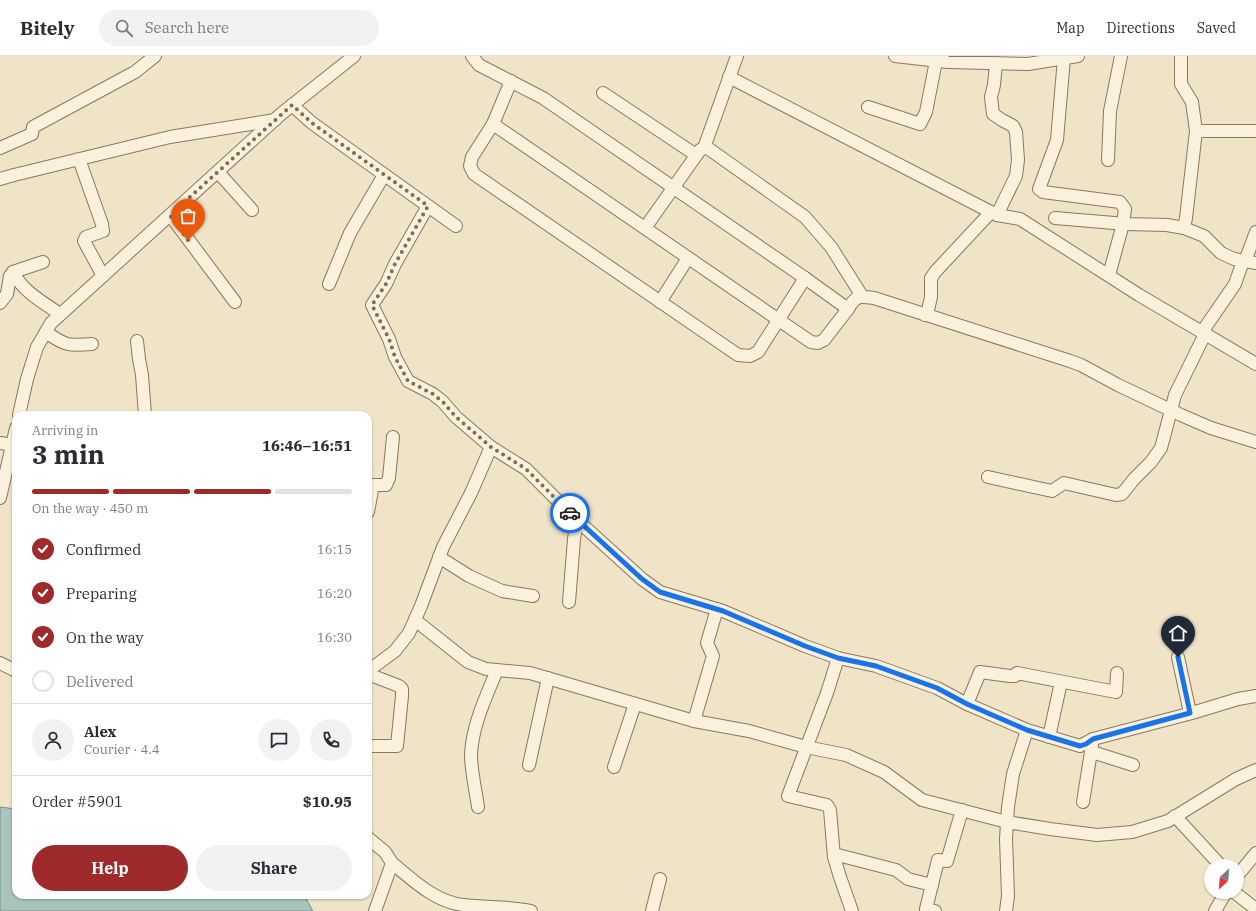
<!DOCTYPE html>
<html lang="en">
<head>
<meta charset="utf-8">
<style>
	:root { --surface:#fff; --page:#f2f2f3; --text:#2b2b33; --muted:#7c7c81; --line:#e1e1e2; --accent:#9e2a2b }
	body { margin:0; font-family:"IBM Plex Serif",serif; background:var(--page); color:var(--text); height:100vh; display:flex; flex-direction:column; font-size:15px; white-space:nowrap }
	* { box-sizing:border-box; margin:0 }
	p { font-size:13px; color:var(--muted) }
	.icon { flex:none; width:22px; height:22px; fill:none; stroke:currentColor; stroke-width:2; stroke-linecap:round; stroke-linejoin:round }
	.map { position:relative; flex:1; overflow:hidden }
	.panel { position:absolute; left:12px; top:355px; width:360px; height:488px; display:flex; flex-direction:column; background:var(--surface); border-radius:12px; box-shadow:0 1px 3px #0004 }
	.panel>* { flex:none }
	.needle { width:26px; rotate:206deg }
	.controls { position:absolute; left:1204px; top:803px; display:grid; gap:8px }
	.controls a { display:grid; place-items:center; width:40px; height:40px; border-radius:50%; background:var(--surface); box-shadow:0 1px 3px #0004; font-size:20px }
	.pin { position:absolute; display:grid; place-items:center; width:34px; height:34px; color:#fff; margin:-41px -17px; border-radius:50% 50% 50% 0; rotate:-45deg; box-shadow:0 0 4px #0007 }
	.pin .icon { rotate:45deg }
	.courier { position:absolute; display:grid; place-items:center; width:40px; height:40px; margin:-20px; border:3px solid #1a73e8; border-radius:50%; background:#fff; color:#222; box-shadow:0 1px 5px #0007 }
	.headline em { font-style:normal; font-weight:700 }
	.headline div { display:flex; flex-direction:column-reverse }
	.headline { display:flex; align-items:center; justify-content:space-between; height:68px; padding:0 20px }
	h1 { font-size:26px; font-weight:700; line-height:30px }
	.bar { display:grid; grid-template-columns:repeat(4,1fr); gap:6px 4px; align-content:center; height:48px; padding:0 20px }
	.bar i { height:5px; border-radius:3px; background:var(--line) }
	.bar .selected { background:var(--accent) }
	.bar p { grid-column:span 4 }
	.line { display:flex; align-items:center; gap:10px; padding:0 20px; border-top:1px solid var(--line) }
	.line div { flex:1 }
	.round { display:grid; place-items:center; flex:none; width:42px; height:42px; border-radius:21px; background:var(--page) }
	ol { padding:0 20px; list-style:none }
	li { display:flex; align-items:center; gap:12px; height:44px }
	li p { margin-inline-start:auto }
	li .icon { padding:4px; border-radius:50%; background:var(--accent); color:#fff; stroke-width:4 }
	li:last-child { color:var(--muted) }
	li i { width:22px; height:22px; border:2px solid var(--line); border-radius:50% }
	.action { display:flex; gap:8px; margin-top:auto; padding:8px 20px }
	.action a { flex:1; height:46px; border-radius:24px; background:var(--accent); color:#fff; font-size:16px; font-weight:700; line-height:46px; text-align:center }
	.action a+a { background:var(--page); color:var(--text) }
	header { display:flex; align-items:center; gap:24px; box-sizing:border-box; height:56px; padding:0 20px; background:var(--surface); border-bottom:1px solid var(--line) }
	header strong { font-size:19px }
	nav { display:flex; gap:22px; margin-inline-start:auto; font-size:14px }
	.search { width:280px; height:36px; background:var(--page); display:flex; align-items:center; gap:10px; box-sizing:border-box; padding:0 14px; border-radius:22px; color:var(--muted); font-size:15px }
	.map>svg:first-child { display:block }
</style>
</head>
<body>
<header>
<strong>Bitely</strong>
<div class="search"><svg class="icon" aria-label="search" viewBox="0 0 24 24"><circle cx="10" cy="10" r="6"/><path d="M15 15l6 6"/></svg>Search here</div>
<nav><a>Map</a><a>Directions</a><a>Saved</a></nav>
</header>
<div class="map">
<svg width="1256" height="855" viewBox="0 0 1256 855">
	<rect width="100%" height="100%" fill="#f0e4c8"/>
	<!-- water -->
	<path fill="#a9c4bc" stroke="#6f938a" d="M0,751L16,753V839H304L313,855H0Z"/>
	<g fill="none" stroke-linecap="round" stroke-linejoin="round">
		<!-- street casing -->
		<g stroke="#8d765c" stroke-width="14">
			<g id="street">
				<path d="M472,0L479,9L543,42L805,222L848,253L824,284L818,287L811,286L493,68"/>
				<path d="M895,0L948,6L1028,8L1078,0"/>
				<path d="M1181,0V28L1192,46L1196,75L1186,162L1184,172L1204,180L1221,197L1234,203L1256,207"/>
				<path d="M1064,2L1057,84L1039,133L1043,136L1120,146L1125,153L1123,168L1109,219"/>
				<path d="M996,7L994,29L991,41L993,58L1002,64L1013,70L1016,76L1018,104L1016,120L997,159"/>
				<path d="M729,21L987,154L997,159L1020,163L1139,239L1256,308"/>
				<path d="M511,25L493,68L472,101L470,110L474,118L738,299L750,300L758,296L805,222"/>
				<path d="M603,37L696,99"/>
				<path d="M292,49L312,67L456,170"/>
				<path d="M868,51L920,68L926,56L936,5"/>
				<path d="M1196,75H1256"/>
				<path d="M0,92L32,78L33,71L135,16L155,0"/>
				<path d="M704,92L709,93L805,161L831,191L862,240"/>
				<path d="M79,103L102,168L103,175L86,181L84,185L103,220"/>
				<path d="M1108,104L1110,55L1121,0"/>
				<path d="M218,116L252,154"/>
				<path d="M0,123L14,119L170,81L275,64"/>
				<path d="M428,150L395,208L386,228L372,249L389,283L395,301L408,325L433,338L443,346L456,361L491,391L526,413L577,464L642,523L660,536L723,555L805,590L838,602L876,610L937,632L967,648L1027,674L1080,690L1093,683L1192,657L1238,643L1256,640"/>
				<path d="M170,159L235,246"/>
				<path d="M1055,162L1126,168L1167,169L1184,172"/>
				<path d="M645,172L700,94L704,92L737,0"/>
				<path d="M1245,205L1256,176"/>
				<path d="M13,216C22,235 44,247 60,258"/>
				<path d="M329,228L350,177L384,119"/>
				<path d="M660,246L688,202"/>
				<path d="M0,247L7,238L10,220L13,216L43,206"/>
				<path d="M848,253C856,239 859,240 874,242L1070,305L1081,309L1118,329L1181,359L1211,372L1256,386"/>
				<path d="M925,259L928,254L931,241V222L936,215L991,156"/>
				<path d="M46,276C65,290 70,290 92,288"/>
				<path d="M1202,276L1235,228L1243,205"/>
				<path d="M137,285L139,303L142,319L145,359"/>
				<path d="M19,359L27,323L37,291L51,267L281,58L354,0"/>
				<path d="M0,387L12,389"/>
				<path d="M988,421L1052,435L1064,427L1116,439L1122,438L1134,423L1151,406L1161,392L1175,339L1205,278"/>
				<path d="M0,442L16,372"/>
				<path d="M368,456L373,429H386L389,422L393,381"/>
				<path d="M439,501L469,520L502,535L533,540"/>
				<path d="M569,546L574,483L577,464"/>
				<path d="M415,564L468,606L486,613L530,617L694,665L749,675L806,691L846,699L884,716L922,744L1007,766L1050,773L1097,779L1132,776L1168,765L1236,723L1256,714"/>
				<path d="M1178,601L1190,657"/>
				<path d="M838,602L827,637L788,740L827,749L830,754L834,801L840,821L852,855"/>
				<path d="M0,607L16,615"/>
				<path d="M368,615L395,595L409,577L421,550L443,491L471,437L491,391"/>
				<path d="M368,618L399,630L402,633V640L397,690H368"/>
				<path d="M967,648L980,616L1010,620H1015L1017,617L1116,636L1117,617"/>
				<path d="M694,665L713,600L707,587L717,553"/>
				<path d="M1049,681L1061,626"/>
				<path d="M1092,696L1133,709"/>
				<path d="M529,709L548,622"/>
				<path d="M614,711L635,648"/>
				<path d="M1083,746L1093,683"/>
				<path d="M478,751C476,736 471,715 471,699C472,670 486,641 497,614"/>
				<path d="M1175,760L1221,810"/>
				<path d="M368,782L385,796L392,807L375,855"/>
				<path d="M834,798L896,814L908,823L932,829"/>
				<path d="M392,807C413,824 435,846 463,849C485,852 509,850 531,855"/>
				<path d="M1237,820L1256,797"/>
				<path d="M1234,836L1256,853"/>
				<path d="M652,855L660,823"/>
				<path d="M935,855L926,853L938,804L947,805L962,754"/>
				<path d="M1006,855L1008,840L1006,783L1008,751L1013,718L1027,674"/>
				<path d="M1215,855L1226,836"/>
			</g>
		</g>
		<!-- street -->
		<use href="#street" stroke="#faf1dc" stroke-width="12"/>
	</g>
	<g fill="none" stroke-linecap="round" stroke-linejoin="round">
		<!-- done -->
		<path stroke="#7c6e5b" stroke-width="4" stroke-dasharray="0 7.2" d="M188,184L170,159L292,49L312,67L428,150L395,208L386,228L372,249L389,283L395,301L408,325L433,338L443,346L456,361L491,391L526,413L570,457"/>
		<!-- route -->
		<path stroke="#1a73e8" stroke-width="5" d="M570,457L642,523L660,536L723,555L805,590L838,602L876,610L937,632L967,648L1027,674L1080,690L1086,688L1093,683L1190,657L1178,601"/>
	</g>
</svg>
<div class="controls">
<a><svg class="needle" viewBox="-14 -14 28 28"><path d="M0-13l5 13h-10z" fill="#e53935"/><path d="M0 13l5-13h-10z" fill="#7c7c81"/></svg></a>
</div>
<div class="pin" style="left:188px;top:184px;background:#ea580c"><svg class="icon" aria-label="bag" viewBox="0 0 24 24"><path d="M5 8h14l-1 12H6zM9 8a3 3 0 0 1 6 0"/></svg></div>
<div class="pin" style="left:1178px;top:601px;background:#1f2937"><svg class="icon" aria-label="home" viewBox="0 0 24 24"><path d="M3 11l9-7 9 7M6 9v11h12V9"/></svg></div>
<div class="courier" style="left:570px;top:457px"><svg class="icon" aria-label="car" viewBox="0 0 24 24"><path d="M5 17H2v-5l4-1 3-4h7l3 4 3 1v5h-3M9 17h6M6 11h13"/><circle cx="7" cy="17" r="2"/><circle cx="17" cy="17" r="2"/></svg></div>
<section class="panel">
<div class="headline"><div><h1>3 min</h1><p>Arriving in</p></div><em>16:46–16:51</em></div>
<div class="bar"><i class="selected"></i><i class="selected"></i><i class="selected"></i><i></i><p>On the way · 450 m</p></div>
<ol>
<li><svg class="icon" aria-label="check" viewBox="0 0 24 24"><path d="M5 12l5 5 9-10"/></svg>Confirmed<p>16:15</p></li>
<li><svg class="icon" aria-label="check" viewBox="0 0 24 24"><path d="M5 12l5 5 9-10"/></svg>Preparing<p>16:20</p></li>
<li><svg class="icon" aria-label="check" viewBox="0 0 24 24"><path d="M5 12l5 5 9-10"/></svg>On the way<p>16:30</p></li>
<li><i></i>Delivered</li>
</ol>
<div class="line" style="height:72px"><a class="round"><svg class="icon" aria-label="person" viewBox="0 0 24 24"><circle cx="12" cy="8" r="4"/><path d="M4 21q1-7 8-7t8 7"/></svg></a><div><b>Alex</b><p>Courier · 4.4</p></div><a class="round"><svg class="icon" aria-label="chat" viewBox="0 0 24 24"><path d="M4 5h16v11H9l-5 4z"/></svg></a><a class="round"><svg class="icon" aria-label="phone" viewBox="0 0 24 24"><path d="M5 4h4l2 5-3 2q2 4 5 5l2-3 5 2v4C11 20 4 13 5 4z"/></svg></a></div>
<div class="line" style="height:52px"><div>Order #5901</div><b>$10.95</b></div>
<div class="action"><a>Help</a><a>Share</a></div>
</section>
</div>
</body>
</html>
